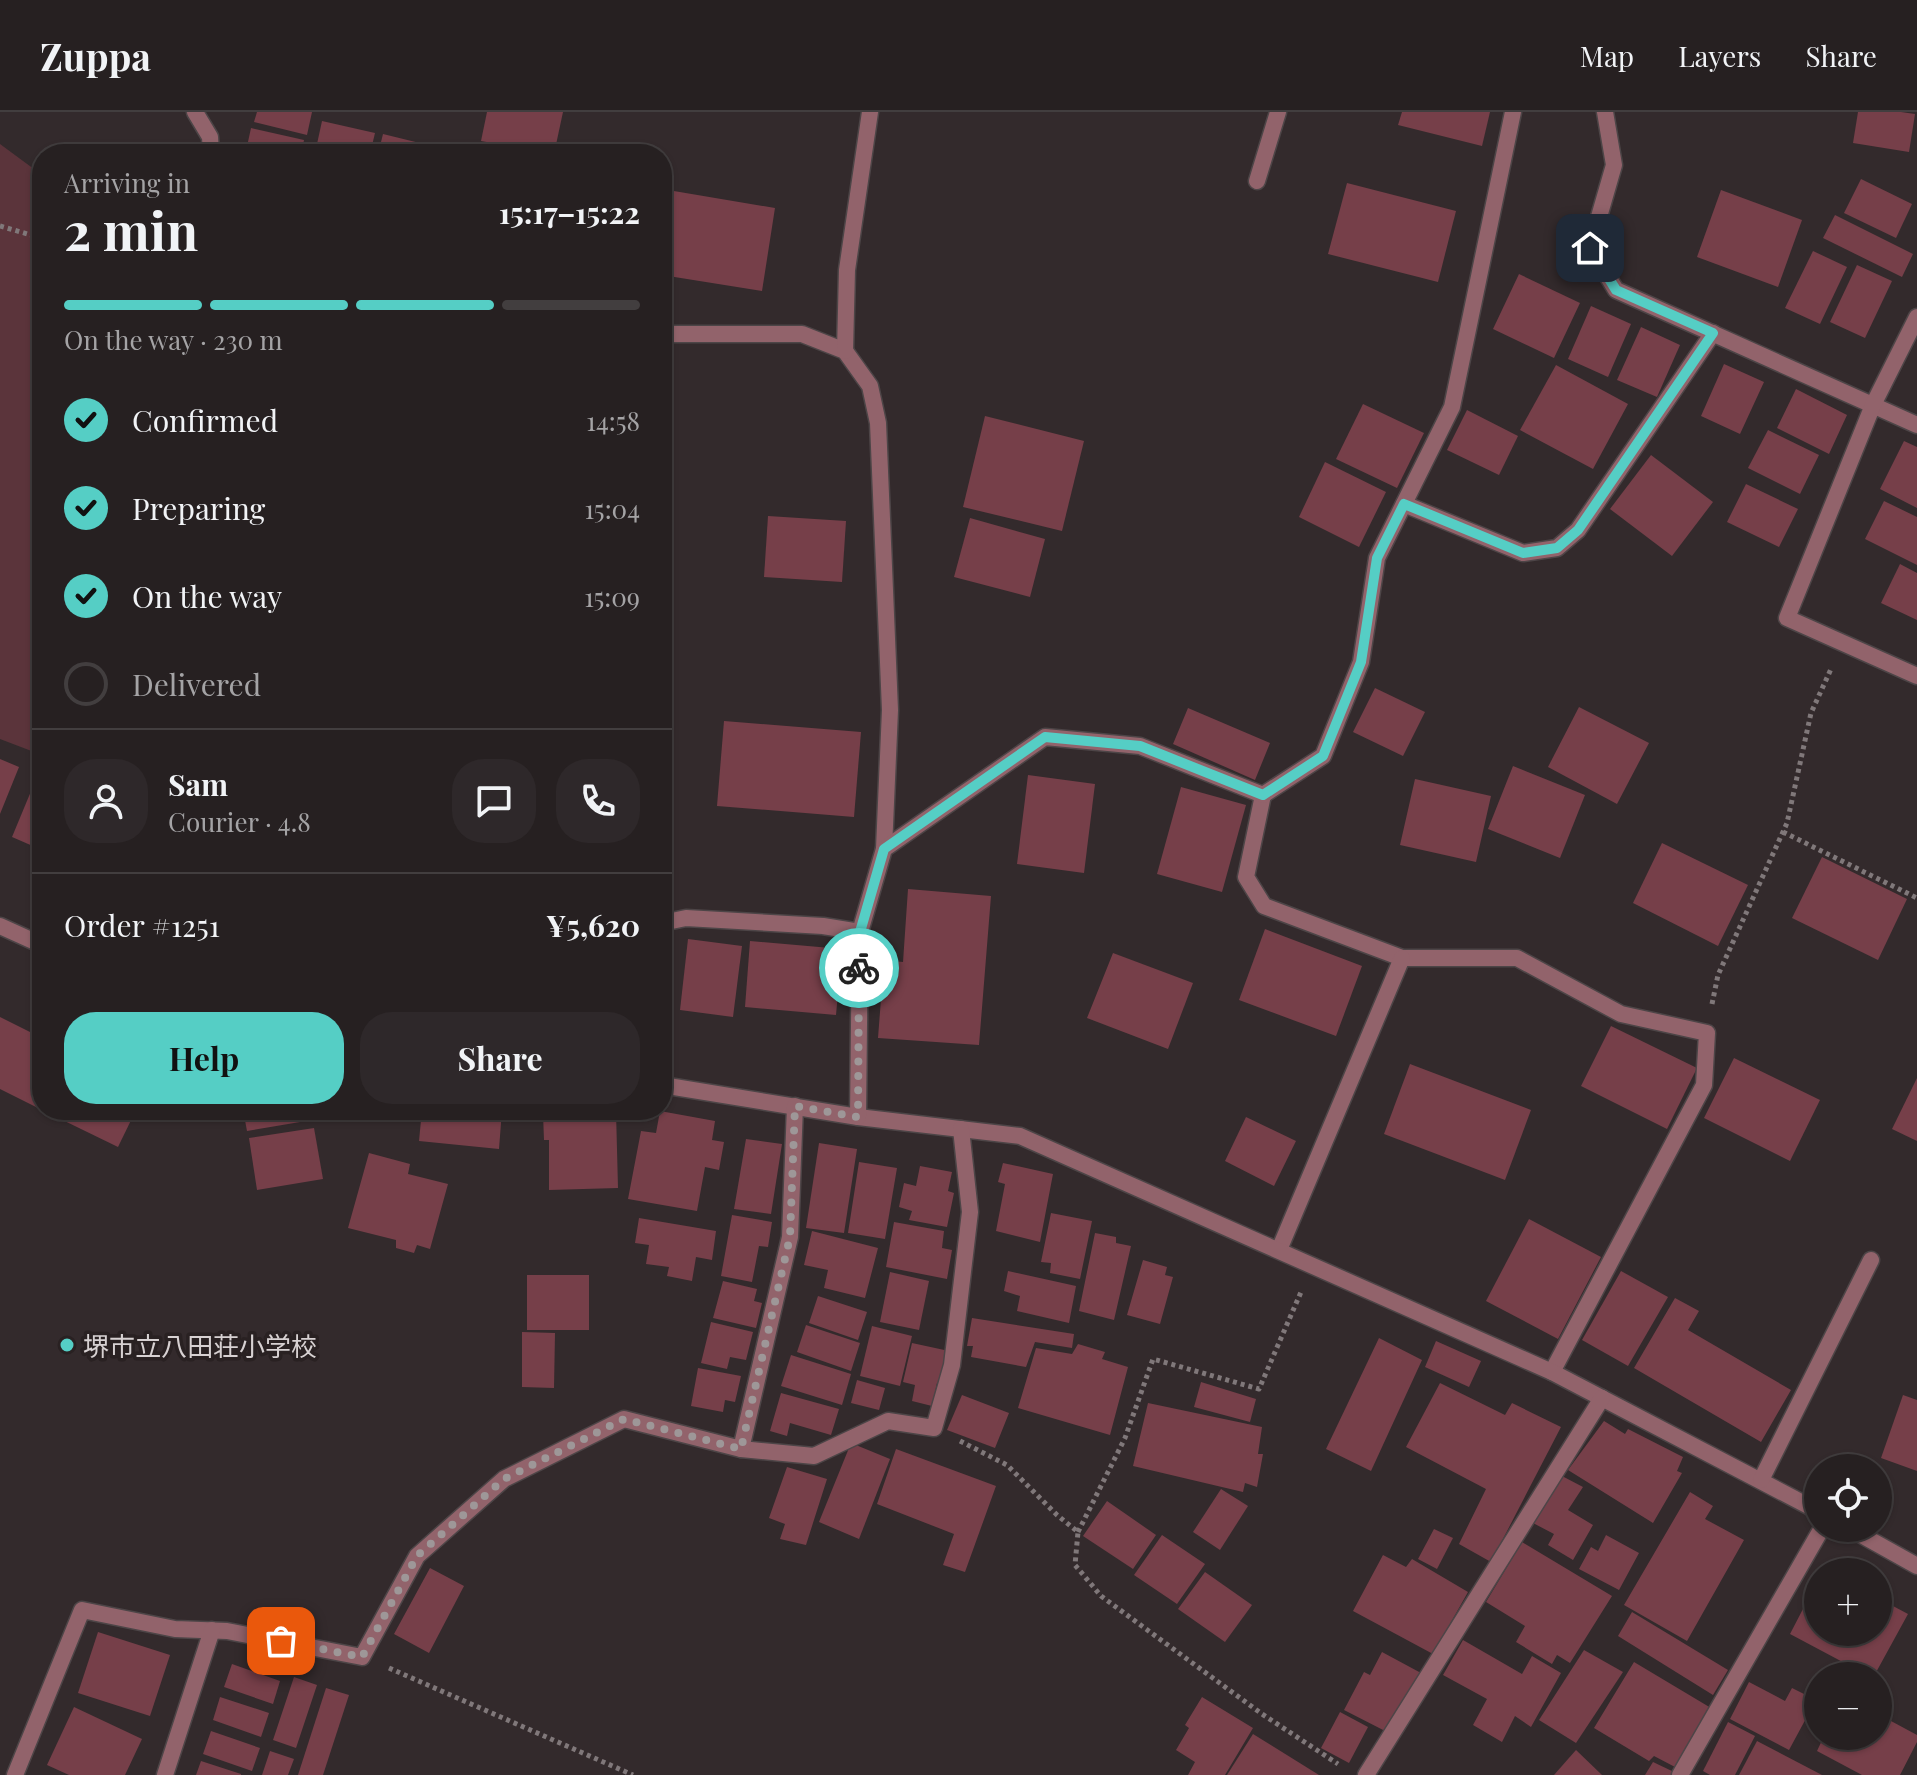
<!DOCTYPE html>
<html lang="en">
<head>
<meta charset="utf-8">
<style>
	:root { --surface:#262021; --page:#2e282a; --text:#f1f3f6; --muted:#a4a3a5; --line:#423e3f; --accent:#55cec5 }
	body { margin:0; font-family:"Playfair Display","Noto Sans JP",serif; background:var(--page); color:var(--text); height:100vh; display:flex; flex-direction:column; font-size:30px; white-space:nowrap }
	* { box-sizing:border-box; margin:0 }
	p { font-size:26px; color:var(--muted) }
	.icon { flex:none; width:44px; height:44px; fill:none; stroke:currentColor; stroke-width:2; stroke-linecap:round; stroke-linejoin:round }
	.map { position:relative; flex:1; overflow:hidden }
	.side { position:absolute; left:32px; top:32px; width:640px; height:976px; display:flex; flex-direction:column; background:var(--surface); border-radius:32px; box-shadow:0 2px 6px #0004,0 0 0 2px var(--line) }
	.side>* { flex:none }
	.controls { position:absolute; left:1804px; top:1342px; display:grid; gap:16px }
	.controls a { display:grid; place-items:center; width:88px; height:88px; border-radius:50%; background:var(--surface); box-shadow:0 2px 6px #0004,0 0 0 2px var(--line); font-size:40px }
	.pin { position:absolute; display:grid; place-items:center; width:68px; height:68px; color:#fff; margin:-34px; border-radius:16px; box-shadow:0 4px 12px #0006 }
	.courier { position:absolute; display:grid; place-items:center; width:80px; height:80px; margin:-40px; border:6px solid #55cec5; border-radius:50%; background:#fff; color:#222; box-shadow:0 2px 10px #0007 }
	.overview em { font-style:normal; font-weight:700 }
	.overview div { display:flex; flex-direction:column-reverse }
	.overview { display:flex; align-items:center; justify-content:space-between; height:136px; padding:0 32px }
	h1 { font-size:52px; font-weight:700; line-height:60px }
	.bar { display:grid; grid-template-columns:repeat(4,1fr); gap:12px 8px; align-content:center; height:96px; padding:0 32px }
	.bar i { height:10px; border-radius:6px; background:var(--line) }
	.bar .current { background:var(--accent) }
	.bar p { grid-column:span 4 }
	.line { display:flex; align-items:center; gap:20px; padding:0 32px; border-top:2px solid var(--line) }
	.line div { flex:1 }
	.round { display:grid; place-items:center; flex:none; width:84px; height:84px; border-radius:32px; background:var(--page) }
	ol { padding:0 32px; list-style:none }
	li { display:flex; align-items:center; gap:24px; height:88px }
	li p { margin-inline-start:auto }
	li .icon { padding:8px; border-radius:50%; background:var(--accent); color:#111; stroke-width:4 }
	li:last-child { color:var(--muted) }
	li i { width:44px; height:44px; border:4px solid var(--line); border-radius:50% }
	.action { display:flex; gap:16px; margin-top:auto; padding:16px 32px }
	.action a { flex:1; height:92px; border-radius:32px; background:var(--accent); color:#111; font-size:32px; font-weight:700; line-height:92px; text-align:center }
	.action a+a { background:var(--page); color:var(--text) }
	header { display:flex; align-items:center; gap:48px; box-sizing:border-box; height:112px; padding:0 40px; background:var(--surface); border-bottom:2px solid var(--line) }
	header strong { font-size:38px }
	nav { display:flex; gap:44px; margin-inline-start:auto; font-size:28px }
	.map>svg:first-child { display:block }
</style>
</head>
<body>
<header>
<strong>Zuppa</strong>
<nav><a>Map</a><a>Layers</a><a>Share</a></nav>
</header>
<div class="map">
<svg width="1917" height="1663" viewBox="0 0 1917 1663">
	<rect width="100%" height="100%" fill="#332a2c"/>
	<!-- green -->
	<path fill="#5b343b" d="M0,32L42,63V643L0,627Z"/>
	<!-- building -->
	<g fill="#763f49">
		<path d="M257,0H312L307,23L254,10Z"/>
		<path d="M487,0H563L554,42L481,29Z"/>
		<path d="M1402,0H1490L1482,34L1398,13Z"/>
		<path d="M1858,0H1901L1915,2L1909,40L1853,31Z"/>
		<path d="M322,9L375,21L370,42H362L317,32Z"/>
		<path d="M251,16L304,28L301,42H261L246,39Z"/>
		<path d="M383,22L436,35L434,42H378Z"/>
		<path d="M442,31L497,40V42H441Z"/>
		<path d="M1861,67L1912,92L1896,126L1844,101Z"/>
		<path d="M1347,71L1456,99L1438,170L1328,142Z"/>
		<path d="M662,77L775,96L762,179L662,163Z"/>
		<path d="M1721,78L1802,108L1778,175L1697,145Z"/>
		<path d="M1835,103L1913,142L1902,165L1823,126Z"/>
		<path d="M1813,139L1847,155L1820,212L1785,196Z"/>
		<path d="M1857,153L1892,169L1865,226L1830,210Z"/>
		<path d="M1519,162L1580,191L1554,246L1493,217Z"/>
		<path d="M1591,194L1631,212L1608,265L1568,247Z"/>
		<path d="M1641,215L1680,233L1657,285L1617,268Z"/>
		<path d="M1724,252L1764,270L1740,322L1701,304Z"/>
		<path d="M1556,253L1628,292L1593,357L1520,318Z"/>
		<path d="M1796,277L1847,303L1829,342L1777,316Z"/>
		<path d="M1363,292L1424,321L1397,376L1336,347Z"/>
		<path d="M1467,298L1518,324L1499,363L1447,338Z"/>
		<path d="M985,304L1084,329L1062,419L963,395Z"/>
		<path d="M1768,318L1819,343L1800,382L1748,356Z"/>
		<path d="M1904,329L1917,335V396L1880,377Z"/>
		<path d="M1651,343L1713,390L1672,444L1610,397Z"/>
		<path d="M1325,350L1386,380L1359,435L1299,405Z"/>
		<path d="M1746,372L1798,397L1779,435L1727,410Z"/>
		<path d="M1884,389L1917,405V453L1865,427Z"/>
		<path d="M768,404L846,409L842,470L764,465Z"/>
		<path d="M970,406L1045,427L1030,485L954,465Z"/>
		<path d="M1900,452L1917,461V508L1881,491Z"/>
		<path d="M1375,576L1425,600L1403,644L1353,620Z"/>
		<path d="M1579,595L1649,631L1617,692L1548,655Z"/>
		<path d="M1188,596L1270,631L1255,668L1173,632Z"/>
		<path d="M724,609L861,620L854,705L717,694Z"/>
		<path d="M0,647L19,655L0,702Z"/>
		<path d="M1513,654L1585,683L1560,746L1488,717Z"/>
		<path d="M1028,663L1095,672L1084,761L1017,752Z"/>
		<path d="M1415,667L1491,684L1476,750L1400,733Z"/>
		<path d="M34,672L42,675V738L12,725Z"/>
		<path d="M1181,675L1246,693L1222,780L1157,762Z"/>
		<path d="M1662,731L1748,773L1718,834L1633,791Z"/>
		<path d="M1822,745L1907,787L1878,848L1792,806Z"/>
		<path d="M908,777L991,784L979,933L878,926L884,848L903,850Z"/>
		<path d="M1265,817L1362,854L1336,924L1239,888Z"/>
		<path d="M688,827L742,834L733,905L680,898Z"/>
		<path d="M750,829L842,837L836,903L745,895Z"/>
		<path d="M662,839H664L673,914L662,916Z"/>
		<path d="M1113,841L1193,871L1168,937L1087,906Z"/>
		<path d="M0,905L42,926V998L0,977Z"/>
		<path d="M1611,914L1697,956L1667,1017L1581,974Z"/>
		<path d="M1734,946L1820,988L1790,1049L1704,1006Z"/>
		<path d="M1410,952L1531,998L1505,1068L1384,1022Z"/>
		<path d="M1917,966V1029L1892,1017Z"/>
		<path d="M42,998H136L118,1035Z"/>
		<path d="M243,998H311L312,1008L247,1019Z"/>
		<path d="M422,998H502L499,1037L419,1029Z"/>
		<path d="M616,999L618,1076L549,1078V1028H544L543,1002Z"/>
		<path d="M660,999L715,1009L712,1028L724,1030L719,1058L705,1055L697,1099L628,1087L641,1019L656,1021Z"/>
		<path d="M1246,1005L1296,1029L1274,1074L1225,1049Z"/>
		<path d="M314,1016L323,1067L257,1078L249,1026Z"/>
		<path d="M746,1027L782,1032L771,1102L734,1097Z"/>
		<path d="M819,1031L857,1037L844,1121L806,1116Z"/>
		<path d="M369,1041L410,1052L408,1062L448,1072L430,1137L417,1133L414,1141L396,1136V1128L348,1116Z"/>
		<path d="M859,1050L897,1056L885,1127L848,1121Z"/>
		<path d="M1003,1051L1053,1062L1040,1130L996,1119L1005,1072L998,1070Z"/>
		<path d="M920,1054L952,1060L948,1079L954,1081L947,1115L909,1108L912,1099L899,1095L904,1071L916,1074Z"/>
		<path d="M1051,1101L1092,1109L1080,1167L1050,1161L1051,1151L1041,1150Z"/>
		<path d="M732,1103L772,1110L768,1135L759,1134L752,1170L721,1164Z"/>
		<path d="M639,1106L716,1119L712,1148L696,1145L692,1169L667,1164L669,1155L646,1152L649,1133L635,1131Z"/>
		<path d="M1529,1107L1601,1145L1558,1227L1486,1189Z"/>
		<path d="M894,1110L944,1119L942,1136L952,1138L947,1167L886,1155Z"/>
		<path d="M812,1119L878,1136L865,1186L824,1176L828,1158L804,1153Z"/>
		<path d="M1095,1121L1116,1125V1131L1131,1134L1114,1208L1079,1199Z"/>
		<path d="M1143,1148L1167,1155L1165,1163L1173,1165L1160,1212L1127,1203Z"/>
		<path d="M1008,1159L1076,1174L1069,1211L1017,1199L1020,1184L1004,1179Z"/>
		<path d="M1621,1159L1668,1185L1628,1254L1582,1228Z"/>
		<path d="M890,1160L929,1169L919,1218L880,1210Z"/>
		<rect x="527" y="1163" width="62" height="55"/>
		<path d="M723,1169L757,1177L754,1189L762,1191L756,1216L713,1206Z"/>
		<path d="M818,1184L867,1200L858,1228L809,1211Z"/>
		<path d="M1675,1186L1699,1199L1688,1218L1791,1278L1761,1330L1634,1256Z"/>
		<path d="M972,1206L1074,1222L1072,1236L1035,1230L1026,1255L971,1245L973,1234H967Z"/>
		<path d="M711,1210L753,1220L746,1248L730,1245L727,1257L701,1251Z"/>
		<path d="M806,1213L860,1231L851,1259L797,1240Z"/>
		<path d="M872,1214L912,1224L900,1274L860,1264Z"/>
		<path d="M522,1220L555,1221L554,1276L522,1275Z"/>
		<path d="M1379,1226L1422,1248L1371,1359L1326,1337Z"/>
		<path d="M1436,1229L1481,1249L1469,1275L1425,1255Z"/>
		<path d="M912,1231L949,1239L941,1273L937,1271L932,1294L912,1289L915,1273L903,1270Z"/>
		<path d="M1078,1232L1105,1240L1102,1247L1128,1255L1110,1323L1018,1296L1036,1236L1072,1242Z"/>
		<path d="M791,1243L851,1262L842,1293L781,1274Z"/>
		<path d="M698,1256L741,1264L735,1290L725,1288L723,1300L691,1294Z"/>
		<path d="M857,1268L885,1276L879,1298L851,1291Z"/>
		<path d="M1201,1270L1256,1287L1250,1310L1194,1295Z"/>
		<path d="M1440,1271L1505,1303L1512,1291L1561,1315L1491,1450L1459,1432L1486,1377L1406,1335Z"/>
		<path d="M781,1281L839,1297L831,1323L790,1311L787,1324L770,1319Z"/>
		<path d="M962,1283L1009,1301L995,1336L947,1318Z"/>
		<path d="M1903,1283L1917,1288V1359L1881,1346Z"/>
		<path d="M1148,1291L1262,1315L1258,1342H1263L1257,1375L1245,1371L1243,1380L1133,1354Z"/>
		<path d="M1604,1309L1625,1322L1628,1317L1683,1345L1677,1359L1682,1361L1653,1411L1568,1358Z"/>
		<path d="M851,1331L890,1347L859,1427L819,1410Z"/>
		<path d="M896,1337L996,1374L965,1460L943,1453L954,1422L877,1392Z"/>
		<path d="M787,1355L827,1367L806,1433L780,1427L785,1412L769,1406Z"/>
		<path d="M1562,1364L1583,1375L1568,1398L1593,1413L1573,1448L1548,1433L1554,1422L1533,1411Z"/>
		<path d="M1221,1377L1248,1394L1220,1438L1193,1420Z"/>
		<path d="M1690,1380L1713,1394L1705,1407L1744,1428L1687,1529L1624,1493Z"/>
		<path d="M1107,1389L1156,1423L1133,1457L1083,1424Z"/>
		<path d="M1434,1417L1453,1426L1437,1457L1418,1447Z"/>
		<path d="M1162,1423L1205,1452L1177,1492L1134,1463Z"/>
		<path d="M1606,1423L1639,1441L1619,1478L1579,1457L1591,1435L1598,1439Z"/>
		<path d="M1522,1430L1612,1484L1570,1551L1557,1543L1552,1552L1516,1530L1525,1514L1486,1490Z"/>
		<path d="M1383,1443L1406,1455L1412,1447L1468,1480L1433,1542L1353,1499Z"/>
		<path d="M430,1456L464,1474L429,1541L394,1522Z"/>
		<path d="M1205,1460L1252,1493L1225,1530L1178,1497Z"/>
		<path d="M1818,1468V1520H1878V1486L1908,1502L1874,1564H1869L1790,1522Z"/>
		<path d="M1632,1500L1728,1558L1713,1583L1618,1524Z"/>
		<path d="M98,1520L170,1543L150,1604L78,1581Z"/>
		<path d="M1463,1528L1522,1562L1532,1544L1561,1561L1531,1615L1515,1604L1502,1630L1473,1613L1487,1587L1443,1563Z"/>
		<path d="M1584,1538L1623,1560L1576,1631L1539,1608Z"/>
		<path d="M1382,1540L1421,1561L1389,1621L1344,1598L1364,1560L1370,1563Z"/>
		<path d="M1634,1550L1711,1596L1675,1655L1654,1644L1649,1649L1594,1616Z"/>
		<path d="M232,1552L280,1569L273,1592L224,1575Z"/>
		<path d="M294,1565L317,1573L296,1636L273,1628Z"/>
		<path d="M1749,1570L1785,1589L1792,1576L1816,1588L1789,1638L1730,1607Z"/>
		<path d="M326,1576L349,1583L323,1663H298Z"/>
		<path d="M220,1585L269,1601L261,1625L213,1608Z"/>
		<path d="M1202,1585L1253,1616L1225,1663H1188L1195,1650L1176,1638L1189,1616L1185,1613Z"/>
		<path d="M74,1595L142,1627L125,1663H69L47,1653Z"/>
		<path d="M1340,1600L1368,1615L1349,1651L1321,1636Z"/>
		<path d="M1878,1602L1917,1623V1630L1900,1663H1862L1817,1639L1824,1624H1878Z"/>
		<path d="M1728,1610L1755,1624L1735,1663H1710L1703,1659Z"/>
		<path d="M211,1619L260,1636L252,1659L203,1642Z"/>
		<path d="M1253,1622L1319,1663H1227Z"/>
		<path d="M1757,1629L1822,1663H1739Z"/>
		<path d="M1576,1638L1602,1663H1554Z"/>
		<path d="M270,1639L294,1647L288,1663H262Z"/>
		<path d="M201,1649L241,1662V1663H196Z"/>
		<path d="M1653,1650L1674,1660L1672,1663H1645Z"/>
	</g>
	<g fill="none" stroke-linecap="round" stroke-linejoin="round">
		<!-- lane casing -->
		<g stroke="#4d4547" stroke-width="19">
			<g id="lane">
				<path d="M1404,392L1523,441L1557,436L1578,418L1713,221"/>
				<path d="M1263,683L1246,765L1264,794L1402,846H1517L1621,902L1707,921L1704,973L1552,1260"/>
				<path d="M662,811L686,806L823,814L860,820"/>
				<path d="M1279,1138L1402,846"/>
			</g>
		</g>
		<!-- street casing -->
		<g stroke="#4d4547" stroke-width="19">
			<g id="street">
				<path d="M195,0L210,25L211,42"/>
				<path d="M1605,0L1614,53L1590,136L1616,178L1917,313"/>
				<path d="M1257,69L1278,0"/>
				<path d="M1917,205L1873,293L1787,506L1917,564"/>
				<path d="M662,222H802L845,239L870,274L878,311L890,598L884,737"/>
				<path d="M845,239L847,158L870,0"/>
				<path d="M0,814L42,833"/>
				<path d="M662,973L858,1005L1020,1024L1552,1260L1818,1399"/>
				<path d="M858,1005L860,820L884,737L1045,625L1140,634L1263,683L1323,644L1361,550L1377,446L1452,295L1513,0"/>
				<path d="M741,1337L814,1344L888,1309L934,1316L952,1253L970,1100L961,1017"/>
				<path d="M1761,1368L1871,1148"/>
				<path d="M1849,1416L1917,1454"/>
				<path d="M15,1663L82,1498L175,1517L227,1519L362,1545L417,1444L504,1367L624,1307L741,1337L790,1125L795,994"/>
				<path d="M165,1663L212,1518"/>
				<path d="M1366,1663L1602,1286"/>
				<path d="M1680,1663L1822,1416"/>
			</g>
		</g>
		<!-- path -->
		<g stroke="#80787a" stroke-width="5" stroke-dasharray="4 4" stroke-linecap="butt">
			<path d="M0,114L31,123L42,131"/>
			<path d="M1783,720L1917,786"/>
			<path d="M1712,892L1718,863L1787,711L1811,601L1831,557"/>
			<path d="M960,1329L1007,1353L1057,1403L1078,1420L1075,1453L1101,1484L1262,1602L1338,1652"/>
			<path d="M1078,1420L1125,1326L1153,1247L1259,1277L1301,1180"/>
			<path d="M389,1556L633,1663"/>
		</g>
		<!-- lane -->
		<use href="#lane" stroke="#92636b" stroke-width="16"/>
		<!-- street -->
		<use href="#street" stroke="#92636b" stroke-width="16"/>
	</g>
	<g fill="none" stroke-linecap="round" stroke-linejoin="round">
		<!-- done -->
		<path stroke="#9e9798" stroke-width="8" stroke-dasharray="0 14.4" d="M281,1529L362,1545L417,1444L504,1367L624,1307L741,1337L790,1125L795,994L858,1005L859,856"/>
		<!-- route -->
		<path stroke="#55cec5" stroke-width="10" d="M859,856L860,820L884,737L1045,625L1140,634L1263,683L1323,644L1361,550L1377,446L1404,392L1523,441L1557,436L1578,418L1713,221L1616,178L1590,136"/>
	</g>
	<!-- markers -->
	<circle fill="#55cec5" stroke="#292122" stroke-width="3" cx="67" cy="1233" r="8"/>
	<g text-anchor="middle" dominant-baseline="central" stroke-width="7" stroke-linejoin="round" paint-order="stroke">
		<!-- poi labels -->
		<g font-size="26" fill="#d7d1d2" stroke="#292122" text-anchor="start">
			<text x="83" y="1233">堺市立八田荘小学校</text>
		</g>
	</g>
</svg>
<div class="controls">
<a><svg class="icon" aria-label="locate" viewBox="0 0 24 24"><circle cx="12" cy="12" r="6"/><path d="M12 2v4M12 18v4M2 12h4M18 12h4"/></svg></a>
<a>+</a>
<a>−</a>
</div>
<div class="pin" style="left:281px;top:1529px;background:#ea580c"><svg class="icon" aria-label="bag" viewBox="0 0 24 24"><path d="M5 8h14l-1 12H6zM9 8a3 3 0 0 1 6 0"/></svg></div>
<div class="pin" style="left:1590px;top:136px;background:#1f2937"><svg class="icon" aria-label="home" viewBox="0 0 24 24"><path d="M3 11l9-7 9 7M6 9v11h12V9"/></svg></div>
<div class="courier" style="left:859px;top:856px"><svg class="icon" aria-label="bike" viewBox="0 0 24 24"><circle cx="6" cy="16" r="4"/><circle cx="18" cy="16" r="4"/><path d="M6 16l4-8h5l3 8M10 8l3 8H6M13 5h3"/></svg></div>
<section class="side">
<div class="overview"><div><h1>2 min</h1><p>Arriving in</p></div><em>15:17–15:22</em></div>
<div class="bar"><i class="current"></i><i class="current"></i><i class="current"></i><i></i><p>On the way · 230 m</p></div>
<ol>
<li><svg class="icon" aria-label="check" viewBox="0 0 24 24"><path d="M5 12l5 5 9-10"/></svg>Confirmed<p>14:58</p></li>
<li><svg class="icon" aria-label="check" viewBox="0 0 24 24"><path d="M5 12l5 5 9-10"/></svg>Preparing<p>15:04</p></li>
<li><svg class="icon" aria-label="check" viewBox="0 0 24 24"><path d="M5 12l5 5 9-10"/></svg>On the way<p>15:09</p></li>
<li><i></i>Delivered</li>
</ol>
<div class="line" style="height:144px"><a class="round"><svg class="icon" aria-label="person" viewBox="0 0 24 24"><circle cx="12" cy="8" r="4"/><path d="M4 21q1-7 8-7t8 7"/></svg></a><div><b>Sam</b><p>Courier · 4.8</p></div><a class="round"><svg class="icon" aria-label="chat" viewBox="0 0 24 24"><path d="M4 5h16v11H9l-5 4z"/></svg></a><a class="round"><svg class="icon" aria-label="phone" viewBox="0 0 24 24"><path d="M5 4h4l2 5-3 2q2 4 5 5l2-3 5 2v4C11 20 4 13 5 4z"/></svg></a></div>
<div class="line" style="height:104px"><div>Order #1251</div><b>¥5,620</b></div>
<div class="action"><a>Help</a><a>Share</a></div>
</section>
</div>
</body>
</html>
